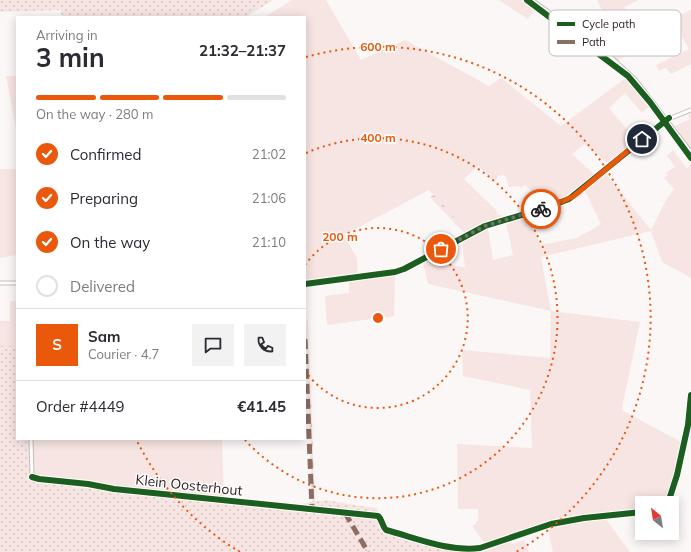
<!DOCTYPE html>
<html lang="en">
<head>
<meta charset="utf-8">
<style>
	:root { --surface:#fff; --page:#f2f2f3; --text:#2b2b33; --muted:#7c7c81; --line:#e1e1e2; --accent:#ea580c }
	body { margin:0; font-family:Mulish,sans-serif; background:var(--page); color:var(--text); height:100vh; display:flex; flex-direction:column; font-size:15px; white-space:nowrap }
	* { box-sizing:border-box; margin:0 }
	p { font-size:13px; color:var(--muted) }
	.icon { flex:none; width:22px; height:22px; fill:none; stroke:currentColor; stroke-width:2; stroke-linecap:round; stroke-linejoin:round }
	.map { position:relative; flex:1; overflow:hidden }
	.sheet { position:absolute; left:16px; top:16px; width:290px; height:424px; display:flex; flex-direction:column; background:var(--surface); border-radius:0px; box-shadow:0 2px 10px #0003 }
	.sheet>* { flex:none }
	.needle { width:26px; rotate:330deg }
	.buttons { position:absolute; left:635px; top:496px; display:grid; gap:8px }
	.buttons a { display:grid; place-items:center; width:44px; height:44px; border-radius:0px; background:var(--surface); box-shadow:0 2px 10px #0003; font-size:20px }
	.pin { position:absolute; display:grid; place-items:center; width:34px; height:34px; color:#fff; margin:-17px; border:2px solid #fff; border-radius:50%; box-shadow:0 1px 4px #0007 }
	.courier { position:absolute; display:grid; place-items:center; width:40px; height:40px; margin:-20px; border:3px solid #ea580c; border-radius:50%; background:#fff; color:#222; box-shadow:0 1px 5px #0007 }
	.headline em { font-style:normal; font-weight:700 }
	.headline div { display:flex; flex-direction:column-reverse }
	.headline { display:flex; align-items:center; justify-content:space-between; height:68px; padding:0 20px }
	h1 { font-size:26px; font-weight:700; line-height:30px }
	.bar { display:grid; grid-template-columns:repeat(4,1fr); gap:6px 4px; align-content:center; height:48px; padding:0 20px }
	.bar i { height:5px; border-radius:3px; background:var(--line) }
	.bar .selected { background:var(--accent) }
	.bar p { grid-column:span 4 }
	.line { display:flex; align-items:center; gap:10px; padding:0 20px; border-top:1px solid var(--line) }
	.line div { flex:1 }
	.round { display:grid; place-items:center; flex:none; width:42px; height:42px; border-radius:0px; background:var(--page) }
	ol { padding:0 20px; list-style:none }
	li { display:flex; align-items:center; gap:12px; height:44px }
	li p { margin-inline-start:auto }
	li .icon { padding:4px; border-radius:50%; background:var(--accent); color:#fff; stroke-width:4 }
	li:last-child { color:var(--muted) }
	li i { width:22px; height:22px; border:2px solid var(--line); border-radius:50% }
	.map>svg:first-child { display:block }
</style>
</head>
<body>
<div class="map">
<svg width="691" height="552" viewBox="0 0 691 552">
	<defs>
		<pattern id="forest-firs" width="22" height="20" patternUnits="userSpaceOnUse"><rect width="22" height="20" fill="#f7e5e3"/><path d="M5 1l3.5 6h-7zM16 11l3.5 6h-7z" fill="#d4c4c3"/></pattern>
		<pattern id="park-dots" width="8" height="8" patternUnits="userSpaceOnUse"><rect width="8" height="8" fill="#f7e5e3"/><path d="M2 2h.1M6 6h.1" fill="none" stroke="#d4c4c3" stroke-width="1.8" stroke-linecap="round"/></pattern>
	</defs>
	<rect width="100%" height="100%" fill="#fbf7f7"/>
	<!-- grass -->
	<g fill="#f7e5e3">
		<path d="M292,0H326L361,60L405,40L489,86L501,78L561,126L627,77L639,89L650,105L642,113L625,93L609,108L637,141L610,165L584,144L572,154L596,176L575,195L560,201L548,205L525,185L521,188L519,186L509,187L506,177L502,175L498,176L495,182L478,166L464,179L496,210L498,215H501L503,220L469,233L429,190L344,235L357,258L358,276L305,282V17H265Z"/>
		<path d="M499,0H527L537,7L528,19Z"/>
		<path d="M597,0H639L624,7L638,34L691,10V64L671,74L666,68L659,71L656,65L689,49L679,31L618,60L614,57L623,45L609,32L603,38L609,44L605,49L578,29L605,16Z"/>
		<path d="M6,76H17V133Z"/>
		<path d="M691,114V148L675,126L690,119L688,115Z"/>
		<path d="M673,150L687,169L691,163V278L662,262L651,231L541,257L551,311L640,322L622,408L623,411L683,443L667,503H642V511L555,522L485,544L473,527V525L476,524V522L478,521V509H458L457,444L532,448L530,390L463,376L462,350L550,358L551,311L428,284L423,262L442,252C448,263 452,267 465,267L462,242L488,229L493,260L513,255L506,223L531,216L540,245L577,238L601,224L585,191L606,174L651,230L666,200L674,189L664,178L668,175L666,173L675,167L667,156Z"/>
		<path d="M0,169H17V255L0,258Z"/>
		<path d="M395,275L394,316L327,325L325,296L349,293V282Z"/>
		<path d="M10,301H17V346H0V321H10Z"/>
		<path d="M32,439H222L224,498L33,476Z"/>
		<path d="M605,518L630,552H553L547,526L580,520Z"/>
		<path d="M509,539L512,544L524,540L529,552H479L477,549Z"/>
	</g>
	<!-- forest -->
	<g fill="url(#forest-firs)">
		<path d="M434,195L469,233L466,235L430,197Z"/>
		<path d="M308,320L315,502L377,508L378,512L375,514L312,504L306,335V321Z"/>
	</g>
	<!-- park -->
	<g fill="url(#park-dots)">
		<path d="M0,0H273L246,17H63L61,14V10L0,12Z"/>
		<path d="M0,346H17V439H29L30,474L246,500L283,502L299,504L326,500L373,508L381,527L412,538L428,540L462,549L476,547L479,552H0Z"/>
	</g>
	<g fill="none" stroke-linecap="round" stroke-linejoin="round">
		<!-- minor casing -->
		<g stroke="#c5bdbc" stroke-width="5">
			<g id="minor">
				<path d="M0,283H17"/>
				<path d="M305,284L395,272L404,269L485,226L548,207L569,199L666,120L691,110"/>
				<path d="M31,439L32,477"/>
				<path d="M668,503L677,475L688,425L691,395"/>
				<path d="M447,546L470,549L480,548L551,524L584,518L642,512"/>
			</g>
		</g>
		<!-- major casing -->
		<g stroke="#c5bdbc" stroke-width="6">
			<path id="major" d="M531,0L610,57L635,80L691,153"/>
		</g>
		<!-- minor -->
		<use href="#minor" stroke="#fefefe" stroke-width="3"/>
		<!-- major -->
		<use href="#major" stroke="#fefefe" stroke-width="4"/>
		<!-- quiet -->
		<g stroke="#8d6e63" stroke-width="5" stroke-dasharray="10 5" stroke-linecap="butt">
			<path d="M305,339L312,509"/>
			<path d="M345,513L368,552"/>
		</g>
		<!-- cycleway casing -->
		<g stroke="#fff" stroke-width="8">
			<g id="cycleway">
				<path d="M527,0L628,76L650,102L691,158"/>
				<path d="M305,284L395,272L404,269L485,226L548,207L569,199L669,118"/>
				<path d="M32,477L39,479L88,484L114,489L378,516C382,519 382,526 386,530C416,538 449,552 480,548L551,524L584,518L642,512"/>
				<path d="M668,503L677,475L688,425L691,395"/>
			</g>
		</g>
		<!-- cycleway -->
		<use href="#cycleway" stroke="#1b5e20" stroke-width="6"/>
	</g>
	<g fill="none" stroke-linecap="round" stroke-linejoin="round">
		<!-- done -->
		<path stroke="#786f6e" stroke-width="4" stroke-dasharray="0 7.2" d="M441,249L485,226L541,209"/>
		<!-- route -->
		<path stroke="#ea580c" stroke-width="5" d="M541,209L563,201L574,196L642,139"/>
	</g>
	<!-- distance rings -->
	<g fill="none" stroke="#e8590c" stroke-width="2" stroke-dasharray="2 4">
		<path d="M305 265A90 90 0 1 1 305 371"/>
		<path d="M306 153A180 180 0 1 1 245 440"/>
		<path d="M240 552A271 271 0 0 1 137 441M306 57A271 271 0 0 1 516 552"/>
	</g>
	<g text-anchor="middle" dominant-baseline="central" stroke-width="3" stroke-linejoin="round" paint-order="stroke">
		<!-- street labels -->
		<g font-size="14" fill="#322625" stroke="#fff">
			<text transform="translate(189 485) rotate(6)">Klein Oosterhout</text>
		</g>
	</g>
	<!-- legend -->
	<rect x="549" y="10" width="132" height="46" rx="6" fill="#fff" stroke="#c2bebe" stroke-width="1"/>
	<rect x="557" y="22" width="18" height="4" fill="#1b5e20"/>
	<rect x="557" y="40" width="18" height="4" fill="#8d6e63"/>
	<g font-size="11" fill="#322625">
		<text x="582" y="28">Cycle path</text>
		<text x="582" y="46">Path</text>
	</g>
	<circle cx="378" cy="318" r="6" fill="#e8590c" stroke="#fff" stroke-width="2"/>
	<g font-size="12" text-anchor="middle" font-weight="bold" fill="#e8590c" stroke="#fff" stroke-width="3" stroke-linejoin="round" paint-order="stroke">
		<text x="378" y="51">600 m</text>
		<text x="378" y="142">400 m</text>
		<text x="340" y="241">200 m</text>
	</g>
</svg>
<div class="buttons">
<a><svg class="needle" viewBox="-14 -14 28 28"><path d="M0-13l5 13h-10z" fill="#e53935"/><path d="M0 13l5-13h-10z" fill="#7c7c81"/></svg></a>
</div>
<div class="pin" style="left:441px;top:249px;background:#ea580c"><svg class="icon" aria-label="bag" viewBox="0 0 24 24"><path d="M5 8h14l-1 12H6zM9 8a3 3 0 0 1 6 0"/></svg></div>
<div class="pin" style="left:642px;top:139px;background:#1f2937"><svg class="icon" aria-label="home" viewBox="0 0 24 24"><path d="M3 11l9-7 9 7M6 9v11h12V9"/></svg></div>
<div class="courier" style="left:541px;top:209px"><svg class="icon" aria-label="bike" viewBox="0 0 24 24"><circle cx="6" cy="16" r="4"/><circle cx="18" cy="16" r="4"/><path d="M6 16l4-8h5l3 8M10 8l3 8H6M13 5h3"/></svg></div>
<section class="sheet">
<div class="headline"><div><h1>3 min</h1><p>Arriving in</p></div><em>21:32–21:37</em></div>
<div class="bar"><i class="selected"></i><i class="selected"></i><i class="selected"></i><i></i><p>On the way · 280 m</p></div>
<ol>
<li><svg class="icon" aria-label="check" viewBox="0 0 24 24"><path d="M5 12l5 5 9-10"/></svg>Confirmed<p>21:02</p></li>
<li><svg class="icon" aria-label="check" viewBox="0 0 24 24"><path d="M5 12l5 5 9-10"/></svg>Preparing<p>21:06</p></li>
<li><svg class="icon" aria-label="check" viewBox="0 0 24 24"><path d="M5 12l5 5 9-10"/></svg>On the way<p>21:10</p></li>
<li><i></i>Delivered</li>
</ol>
<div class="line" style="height:72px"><b class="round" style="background:var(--accent);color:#fff">S</b><div><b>Sam</b><p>Courier · 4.7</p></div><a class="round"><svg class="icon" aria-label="chat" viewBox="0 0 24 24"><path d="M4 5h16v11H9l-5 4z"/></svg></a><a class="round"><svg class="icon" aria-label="phone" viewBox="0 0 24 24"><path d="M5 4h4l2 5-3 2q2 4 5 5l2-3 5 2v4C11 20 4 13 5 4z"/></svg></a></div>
<div class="line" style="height:52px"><div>Order #4449</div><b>€41.45</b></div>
</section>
</div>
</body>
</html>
